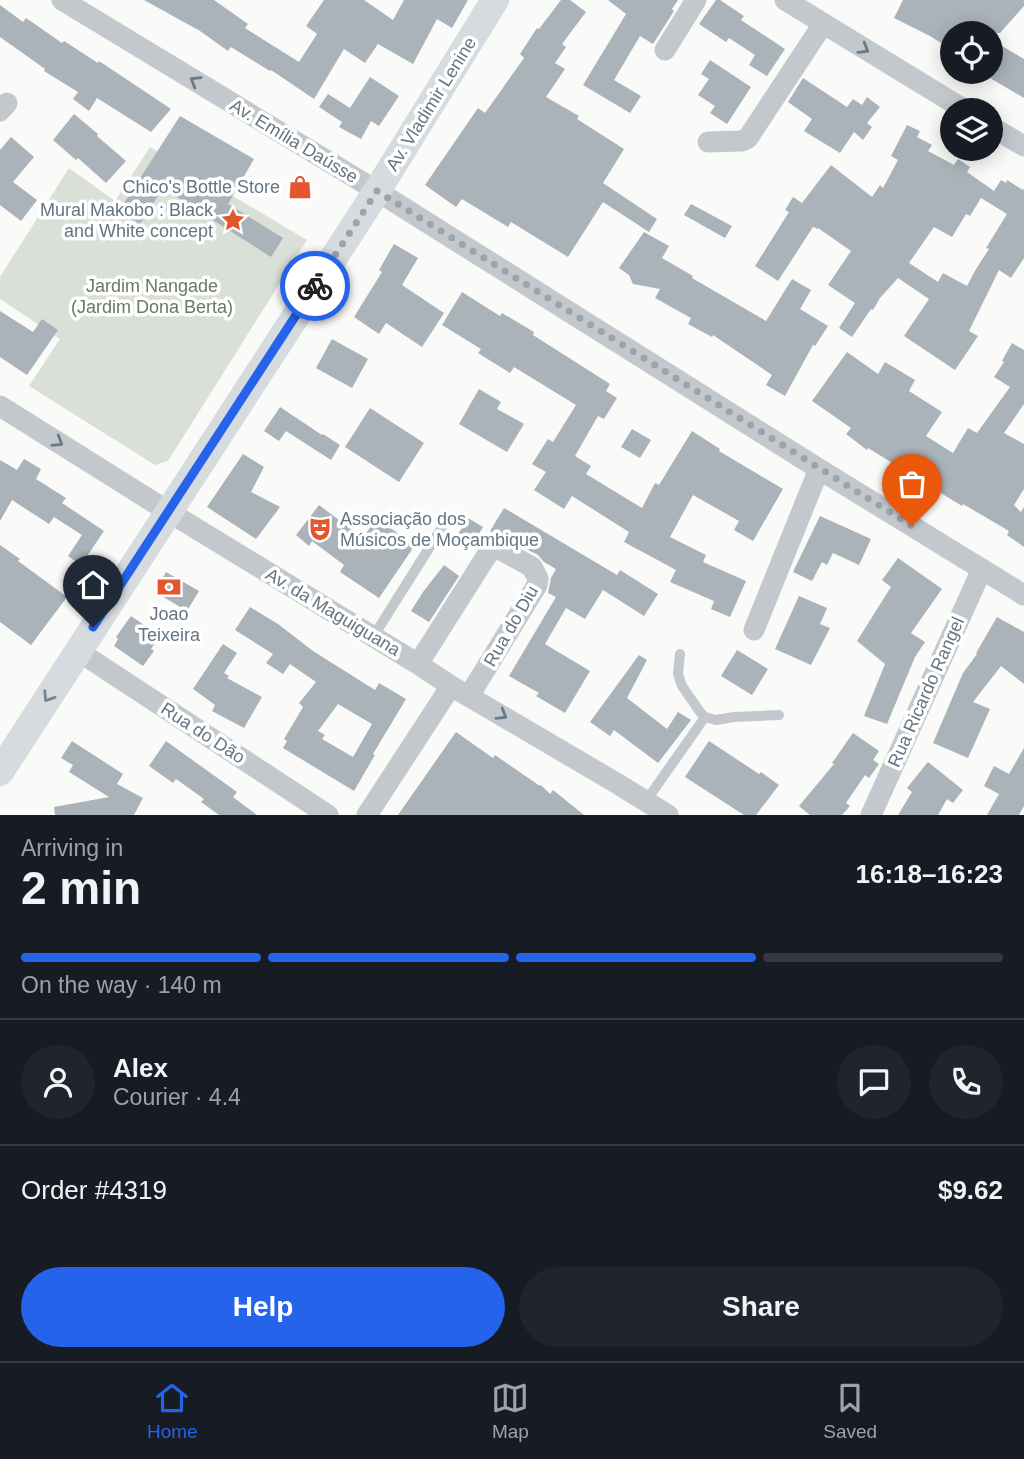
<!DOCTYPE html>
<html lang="en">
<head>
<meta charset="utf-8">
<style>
	:root { --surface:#171b24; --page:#20242c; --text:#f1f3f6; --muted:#9ea1a6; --line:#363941; --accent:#2563eb }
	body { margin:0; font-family:Arial,sans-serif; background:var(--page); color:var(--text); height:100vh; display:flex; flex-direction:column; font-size:26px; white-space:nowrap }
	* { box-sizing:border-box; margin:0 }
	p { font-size:23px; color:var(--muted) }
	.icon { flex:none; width:38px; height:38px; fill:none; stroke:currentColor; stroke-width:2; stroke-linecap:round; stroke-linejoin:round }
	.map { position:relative; height:815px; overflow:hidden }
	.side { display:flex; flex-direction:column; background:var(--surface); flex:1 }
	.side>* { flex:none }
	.buttons { position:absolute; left:940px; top:21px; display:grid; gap:14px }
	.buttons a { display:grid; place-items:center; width:63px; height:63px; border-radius:50%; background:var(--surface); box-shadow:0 4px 18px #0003; font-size:35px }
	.pin { position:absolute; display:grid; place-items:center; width:60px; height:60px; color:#fff; margin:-72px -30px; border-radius:50% 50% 50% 0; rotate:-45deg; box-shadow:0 0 7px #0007 }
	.pin .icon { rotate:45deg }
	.courier { position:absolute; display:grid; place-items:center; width:70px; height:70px; margin:-35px; border:5px solid #2563eb; border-radius:50%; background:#fff; color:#222; box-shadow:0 2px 9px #0007 }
	.overview em { font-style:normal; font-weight:700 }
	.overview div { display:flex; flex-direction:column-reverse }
	.overview { display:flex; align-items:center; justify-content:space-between; height:119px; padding:0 21px }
	h1 { font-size:46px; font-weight:700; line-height:52px }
	.bar { display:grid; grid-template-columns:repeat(4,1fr); gap:10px 7px; align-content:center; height:84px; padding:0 21px }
	.bar i { height:9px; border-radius:5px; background:var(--line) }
	.bar .active { background:var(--accent) }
	.bar p { grid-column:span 4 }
	.line { display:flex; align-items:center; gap:18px; padding:0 21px; border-top:2px solid var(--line) }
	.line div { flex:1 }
	.round { display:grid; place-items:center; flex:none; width:74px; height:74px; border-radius:37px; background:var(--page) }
	.primary-button { display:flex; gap:14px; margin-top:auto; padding:14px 21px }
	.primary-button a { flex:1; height:80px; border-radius:42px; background:var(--accent); color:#fff; font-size:28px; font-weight:700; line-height:80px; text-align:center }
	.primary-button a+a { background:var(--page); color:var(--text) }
	.dock { display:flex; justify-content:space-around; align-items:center; height:98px; border-top:2px solid var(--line); background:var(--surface); font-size:19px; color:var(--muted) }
	.dock a { display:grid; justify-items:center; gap:4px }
	.dock .active { color:var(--accent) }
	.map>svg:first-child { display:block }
</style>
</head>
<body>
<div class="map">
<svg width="1024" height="815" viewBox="0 0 1024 815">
	<rect width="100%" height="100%" fill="#fafaf8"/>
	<!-- green -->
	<path fill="#dadfd7" d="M150,147L307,240L168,461L155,465L29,386L60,339L0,299V277L69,168L115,201Z"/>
	<!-- building -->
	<g fill="#aab3b9" fill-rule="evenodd">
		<path d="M144,0H214L248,24L245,28L299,62L317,34L306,26L324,0H364L393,20L404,0H468L452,28L437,19L413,64L378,44L365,63L344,49L314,99L271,70L270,71L231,47L228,51L200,31Z"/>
		<path d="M561,0H570L586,12L562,44L566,47L555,63L565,69L546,97L579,116L577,119L624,149L603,183L657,219L649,232L603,202L568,257L511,222L508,227L462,199L456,207L425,185L478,108L485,113L524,58L520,54L537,28L539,29Z"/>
		<path d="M608,0H678L672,9L674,11L653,44L640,36L614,80L641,96L630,113L583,85L626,14Z"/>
		<path d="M716,0H720L744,16L741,20L785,49L767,76L749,65L755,55L729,38L726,42L699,24Z"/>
		<path d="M903,0H1024V6L1000,33H952V50L930,36L894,18Z"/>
		<path d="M0,5L23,22L26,18L62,43L64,41L98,63L99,61L171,109L151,132L97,98L89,111L73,99L78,92L44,71L45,69L0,37Z"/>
		<path d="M990,39L1024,59V98L990,78Z"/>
		<path d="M710,60L751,87L727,124L710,113L715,106L698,95L709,79L701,74Z"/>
		<path d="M370,77L399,96L379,126L371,121L361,139L339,127L342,122L319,107L328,94L350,108Z"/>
		<path d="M803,78L847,107L853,99L862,105L867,97L880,107L867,123L872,127L863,140L854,132L840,153L804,131L812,119L788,102Z"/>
		<path d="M74,114L98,134L97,136L126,161L106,183L78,158L76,160L53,140Z"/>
		<path d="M180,116L254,159L228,204L283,238L271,257L163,188L140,224L119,211Z"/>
		<path d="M907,125L920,131L917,137L932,145L928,151L954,165L958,159L970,167L967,172L994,191L1001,180L1006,183L1007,180L1023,190L1024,188V258L1011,278L999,270L969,331L978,336L955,370L904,336L929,299L898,278L880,298L873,310L871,309L852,337L839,328L855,303L828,285L851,251L818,228V229L813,227L778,281L755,266L789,212L785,210L793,197L802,203L831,165L872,197L880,185L883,188L898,160L891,156ZM981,198L1007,214L986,248L989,249L976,269L967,286L943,273L938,282L909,263L934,227L952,237L966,214L970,216Z"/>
		<path d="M11,137L34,157L13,182L37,200L21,221L0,205V150Z"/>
		<path d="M691,204L732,226L725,238L684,215Z"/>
		<path d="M644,232L669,246L662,258L693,276L692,278L766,321L792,279L811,290L800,309L828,326L815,346L813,345L785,396L766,385L772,375L713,335L712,337L688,324L691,318L655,298L660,289L633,284L629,275L619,268Z"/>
		<path d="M394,244L418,258L402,285L444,313L422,347L386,323L379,334L354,317L382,272L379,270Z"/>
		<path d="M462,292L500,316L502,313L534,332L533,335L610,384L606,391L617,398L604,419L598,416L575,456L591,466L586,474L642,508L655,483L659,485L692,431L720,449L719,451L783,489L753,541L734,530L739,521L693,495L670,537L706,555L703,562L746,581L730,617L711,609L714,601L670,582L676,570L624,542L629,532L572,496L564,509L534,490L546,472L532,464L548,439L553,442L576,405L514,367L510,373L478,353L481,349L442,325Z"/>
		<path d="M0,311L33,332L42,319L58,330L27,375L0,357Z"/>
		<path d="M332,339L368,359L352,388L316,368Z"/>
		<path d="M1012,343L1024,350V404L1004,433L1024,444V489L1014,505L1021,512L1024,507V547L1007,535L1009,531L963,504L962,506L868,448L867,450L846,434L851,428L812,401L847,352L878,374L885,362L915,380L909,391L942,412L926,436L953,453L968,428L977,433L1010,387L994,377L1004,362L1002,361Z"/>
		<path d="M479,389L501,402L497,409L524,424L507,452L459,424Z"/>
		<path d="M280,407L322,435L323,434L340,445L331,460L286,431L279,441L264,431Z"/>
		<path d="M370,408L424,443L399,482L345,447Z"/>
		<path d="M632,429L651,440L640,458L621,447Z"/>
		<path d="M243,454L264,467L251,492L280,507L256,539L207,507Z"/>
		<path d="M24,459L41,469L36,479L66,498L62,503L104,531L81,565L68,556L82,535L54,517L49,524L12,500L0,521V460L17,470Z"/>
		<path d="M319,505L363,538L374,522L384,528L386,525L415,545L379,598L340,572L344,565L312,541L309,546L296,535Z"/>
		<path d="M504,508L617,575L620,570L658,594L644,616L603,590L585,619L566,608L545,644L590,671L565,713L536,696L539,693L509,676L556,597L548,593L551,578L556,569L544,562L538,555L490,531Z"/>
		<path d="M820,516L871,539L859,565L833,553L827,565L822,562L812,581L793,572Z"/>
		<path d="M468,518L483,527L470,549L455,539Z"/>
		<path d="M0,545L20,559L18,561L67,597L31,645L0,622Z"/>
		<path d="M898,558L942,589L911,633L925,642L915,657L887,724L864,716L885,664L857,641L891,587L882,580Z"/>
		<path d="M444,565L459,576L429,622L411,611L423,592Z"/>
		<path d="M166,572L199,591L187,611L155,592Z"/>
		<path d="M799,596L827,608L820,624L830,628L811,665L775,649Z"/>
		<path d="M250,607L278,624L313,651L375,690L379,683L406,699L373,754L375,755L354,791L283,748L287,741L284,739L303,707L299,703L316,682L290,664L283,674L266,663L273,654L235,630ZM338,704L372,724L353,757L322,739L325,735L318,731Z"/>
		<path d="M131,616L160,636L151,649L154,651L143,666L114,646L118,639L116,637Z"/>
		<path d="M997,617L1024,632V684L1001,666L973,702L990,709L968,758L933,743L963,673L977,654L976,653Z"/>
		<path d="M223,644L237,653L224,673L229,676L227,678L262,697L244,728L212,711L215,705L193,689Z"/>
		<path d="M737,650L768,669L752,695L721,676Z"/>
		<path d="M639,655L647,660L627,698L667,729L678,712L691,720L658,763L614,730L610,736L590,722Z"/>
		<path d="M456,732L493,758L495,755L540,786L541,785L550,794L553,790L584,815H398Z"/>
		<path d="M853,733L879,751L873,760L879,764L869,778L865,775L846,803L850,806L842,815H810L799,806L834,764L832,763Z"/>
		<path d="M72,741L123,774L117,784L143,798L134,815H55L54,807L109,797L69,772L73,765L61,758Z"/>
		<path d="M166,741L237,792L233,797L257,815H219L201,802L204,799L176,779L173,783L149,766Z"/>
		<path d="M709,741L759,774L761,772L779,785L756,815H744L685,777Z"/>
		<path d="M1024,748V806L1019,815H987L999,794L984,786L994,766L1009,774Z"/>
		<path d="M928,762L963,790L953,803L947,799L938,815H898L912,792L907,788Z"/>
	</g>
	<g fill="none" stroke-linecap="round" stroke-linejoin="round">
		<!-- lane -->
		<g stroke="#c3c8cc" stroke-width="10">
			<path d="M373,637L448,518"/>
			<path d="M680,654L678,674L682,686L700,712L705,717L716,720L734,717L779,715"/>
			<path d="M646,801L705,717"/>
		</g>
		<!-- street -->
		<g stroke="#c3c8cc" stroke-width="21">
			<path d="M62,0L377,191L819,469L1024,595"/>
			<path d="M785,0L965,110"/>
			<path d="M665,50L696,0"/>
			<path d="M0,111L7,103"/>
			<path d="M990,126L1024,146"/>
			<path d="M708,142L742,141L748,138L823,24"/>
			<path d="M0,406L169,512L418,664L451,686L618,784L668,815"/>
			<path d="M754,630L819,469"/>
			<path d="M78,651L328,815"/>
			<path d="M418,664L489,552L493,549L501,550L532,567L538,579L537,585L469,696"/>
			<path d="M367,815L451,686"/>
			<path d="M871,815L982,569"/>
		</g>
		<!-- secondary -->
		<path stroke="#d6dbdf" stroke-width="28" d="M0,772L377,191L495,0"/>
	</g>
	<!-- one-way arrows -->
	<defs><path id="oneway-chevron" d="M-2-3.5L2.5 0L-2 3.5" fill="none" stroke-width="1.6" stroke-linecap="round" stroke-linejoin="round" transform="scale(1.75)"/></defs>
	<g stroke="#6a7a87">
		<use href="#oneway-chevron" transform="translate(864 49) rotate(31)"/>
		<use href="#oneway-chevron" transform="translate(195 81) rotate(-149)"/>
		<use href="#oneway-chevron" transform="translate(58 442) rotate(32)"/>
		<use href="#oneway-chevron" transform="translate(502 715) rotate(31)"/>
	</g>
	<use stroke="#768591" href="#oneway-chevron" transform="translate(48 697) rotate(123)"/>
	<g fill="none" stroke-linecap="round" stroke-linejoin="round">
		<!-- done -->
		<path stroke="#99a4ac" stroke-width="7" stroke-dasharray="0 12.6" d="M315,286L377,191L912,526"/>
		<!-- route -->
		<path stroke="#2563eb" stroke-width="9" d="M93,627L315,286"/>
	</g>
	<!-- icons -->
	<defs>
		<g id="shop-bare" transform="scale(1.89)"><path d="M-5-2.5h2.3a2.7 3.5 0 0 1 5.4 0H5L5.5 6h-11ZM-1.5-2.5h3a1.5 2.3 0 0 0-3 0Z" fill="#e4572e" stroke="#fff" stroke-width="2.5" paint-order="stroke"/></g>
		<g id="sight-bare" transform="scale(1.89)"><path d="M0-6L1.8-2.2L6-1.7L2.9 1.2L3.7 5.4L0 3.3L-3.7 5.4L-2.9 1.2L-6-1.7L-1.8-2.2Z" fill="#e4572e" stroke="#fff" stroke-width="2.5" paint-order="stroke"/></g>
		<g id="theatre-bare" transform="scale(1.89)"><path d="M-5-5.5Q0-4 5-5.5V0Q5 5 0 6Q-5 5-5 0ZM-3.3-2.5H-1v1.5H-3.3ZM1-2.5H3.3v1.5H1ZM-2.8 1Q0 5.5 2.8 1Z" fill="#e4572e" stroke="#fff" stroke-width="2.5" paint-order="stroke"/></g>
		<g id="bank-bare" transform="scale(1.89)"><path d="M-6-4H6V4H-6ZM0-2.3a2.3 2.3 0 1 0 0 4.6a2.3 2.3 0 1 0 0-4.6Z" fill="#e4572e" stroke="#fff" stroke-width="2.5" paint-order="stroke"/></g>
	</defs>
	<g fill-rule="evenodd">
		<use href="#shop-bare" x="300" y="187"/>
		<use href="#sight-bare" x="233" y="220"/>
		<use href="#theatre-bare" x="320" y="529"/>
		<use href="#bank-bare" x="169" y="587"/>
	</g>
	<g text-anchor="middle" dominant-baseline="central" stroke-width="7" stroke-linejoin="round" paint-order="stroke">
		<!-- street labels -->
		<g font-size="18" fill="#657683" stroke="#fff">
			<text transform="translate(431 104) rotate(-58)">Av. Vladimir Lenine</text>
			<text transform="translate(294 141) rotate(31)">Av. Emília Daússe</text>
			<text transform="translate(333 612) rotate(31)">Av. da Maguiguana</text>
			<text transform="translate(511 626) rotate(-60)">Rua do Diu</text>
			<text transform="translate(926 692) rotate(-66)">Rua Ricardo Rangel</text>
			<text transform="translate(203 733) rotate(33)">Rua do Dão</text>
		</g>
		<!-- poi labels -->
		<g font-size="18" fill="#657683" stroke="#fff" text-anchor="end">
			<text x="280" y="187">Chico's Bottle Store</text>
			<text x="213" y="210">Mural Makobo : Black<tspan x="213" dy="21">and White concept</tspan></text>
			<text x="340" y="519" text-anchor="start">Associação dos<tspan x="340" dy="21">Músicos de Moçambique</tspan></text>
			<text x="169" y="614" text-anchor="middle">Joao<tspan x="169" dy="21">Teixeira</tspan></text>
		</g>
		<!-- park labels -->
		<g font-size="18" fill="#687a64" stroke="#fff">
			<text x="152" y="286">Jardim Nangade<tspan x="152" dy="21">(Jardim Dona Berta)</tspan></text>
		</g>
	</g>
</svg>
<div class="buttons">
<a><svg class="icon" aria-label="locate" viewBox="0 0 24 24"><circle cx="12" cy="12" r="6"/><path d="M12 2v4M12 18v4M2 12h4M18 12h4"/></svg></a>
<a><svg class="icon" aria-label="layers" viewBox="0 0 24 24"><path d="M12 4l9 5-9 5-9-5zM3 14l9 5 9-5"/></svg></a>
</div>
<div class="pin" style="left:912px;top:526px;background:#ea580c"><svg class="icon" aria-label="bag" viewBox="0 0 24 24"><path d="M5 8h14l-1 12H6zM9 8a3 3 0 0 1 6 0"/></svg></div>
<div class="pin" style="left:93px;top:627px;background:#1f2937"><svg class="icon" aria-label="home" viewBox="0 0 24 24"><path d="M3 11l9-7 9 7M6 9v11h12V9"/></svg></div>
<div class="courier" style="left:315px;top:286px"><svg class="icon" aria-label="bike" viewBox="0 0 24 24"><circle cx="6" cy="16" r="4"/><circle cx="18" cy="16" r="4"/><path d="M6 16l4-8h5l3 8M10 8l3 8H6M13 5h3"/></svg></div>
</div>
<section class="side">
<div class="overview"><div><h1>2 min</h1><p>Arriving in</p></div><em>16:18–16:23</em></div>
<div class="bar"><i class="active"></i><i class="active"></i><i class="active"></i><i></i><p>On the way · 140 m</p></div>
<div class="line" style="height:126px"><a class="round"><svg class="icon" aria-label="person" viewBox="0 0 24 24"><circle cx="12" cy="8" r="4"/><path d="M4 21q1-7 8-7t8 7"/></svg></a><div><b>Alex</b><p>Courier · 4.4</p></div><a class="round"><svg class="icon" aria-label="chat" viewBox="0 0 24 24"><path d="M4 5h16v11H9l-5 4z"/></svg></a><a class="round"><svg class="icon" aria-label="phone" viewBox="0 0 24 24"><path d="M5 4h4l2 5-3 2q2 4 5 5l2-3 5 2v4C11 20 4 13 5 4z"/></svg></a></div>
<div class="line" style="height:91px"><div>Order #4319</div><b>$9.62</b></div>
<div class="primary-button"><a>Help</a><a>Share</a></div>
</section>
<nav class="dock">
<a class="active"><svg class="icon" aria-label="home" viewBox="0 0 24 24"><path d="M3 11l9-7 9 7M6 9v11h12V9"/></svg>Home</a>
<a><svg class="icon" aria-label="map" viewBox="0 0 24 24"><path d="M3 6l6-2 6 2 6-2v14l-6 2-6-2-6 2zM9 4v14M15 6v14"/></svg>Map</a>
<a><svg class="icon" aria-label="saved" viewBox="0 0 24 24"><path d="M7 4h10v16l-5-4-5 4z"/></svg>Saved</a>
</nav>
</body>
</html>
